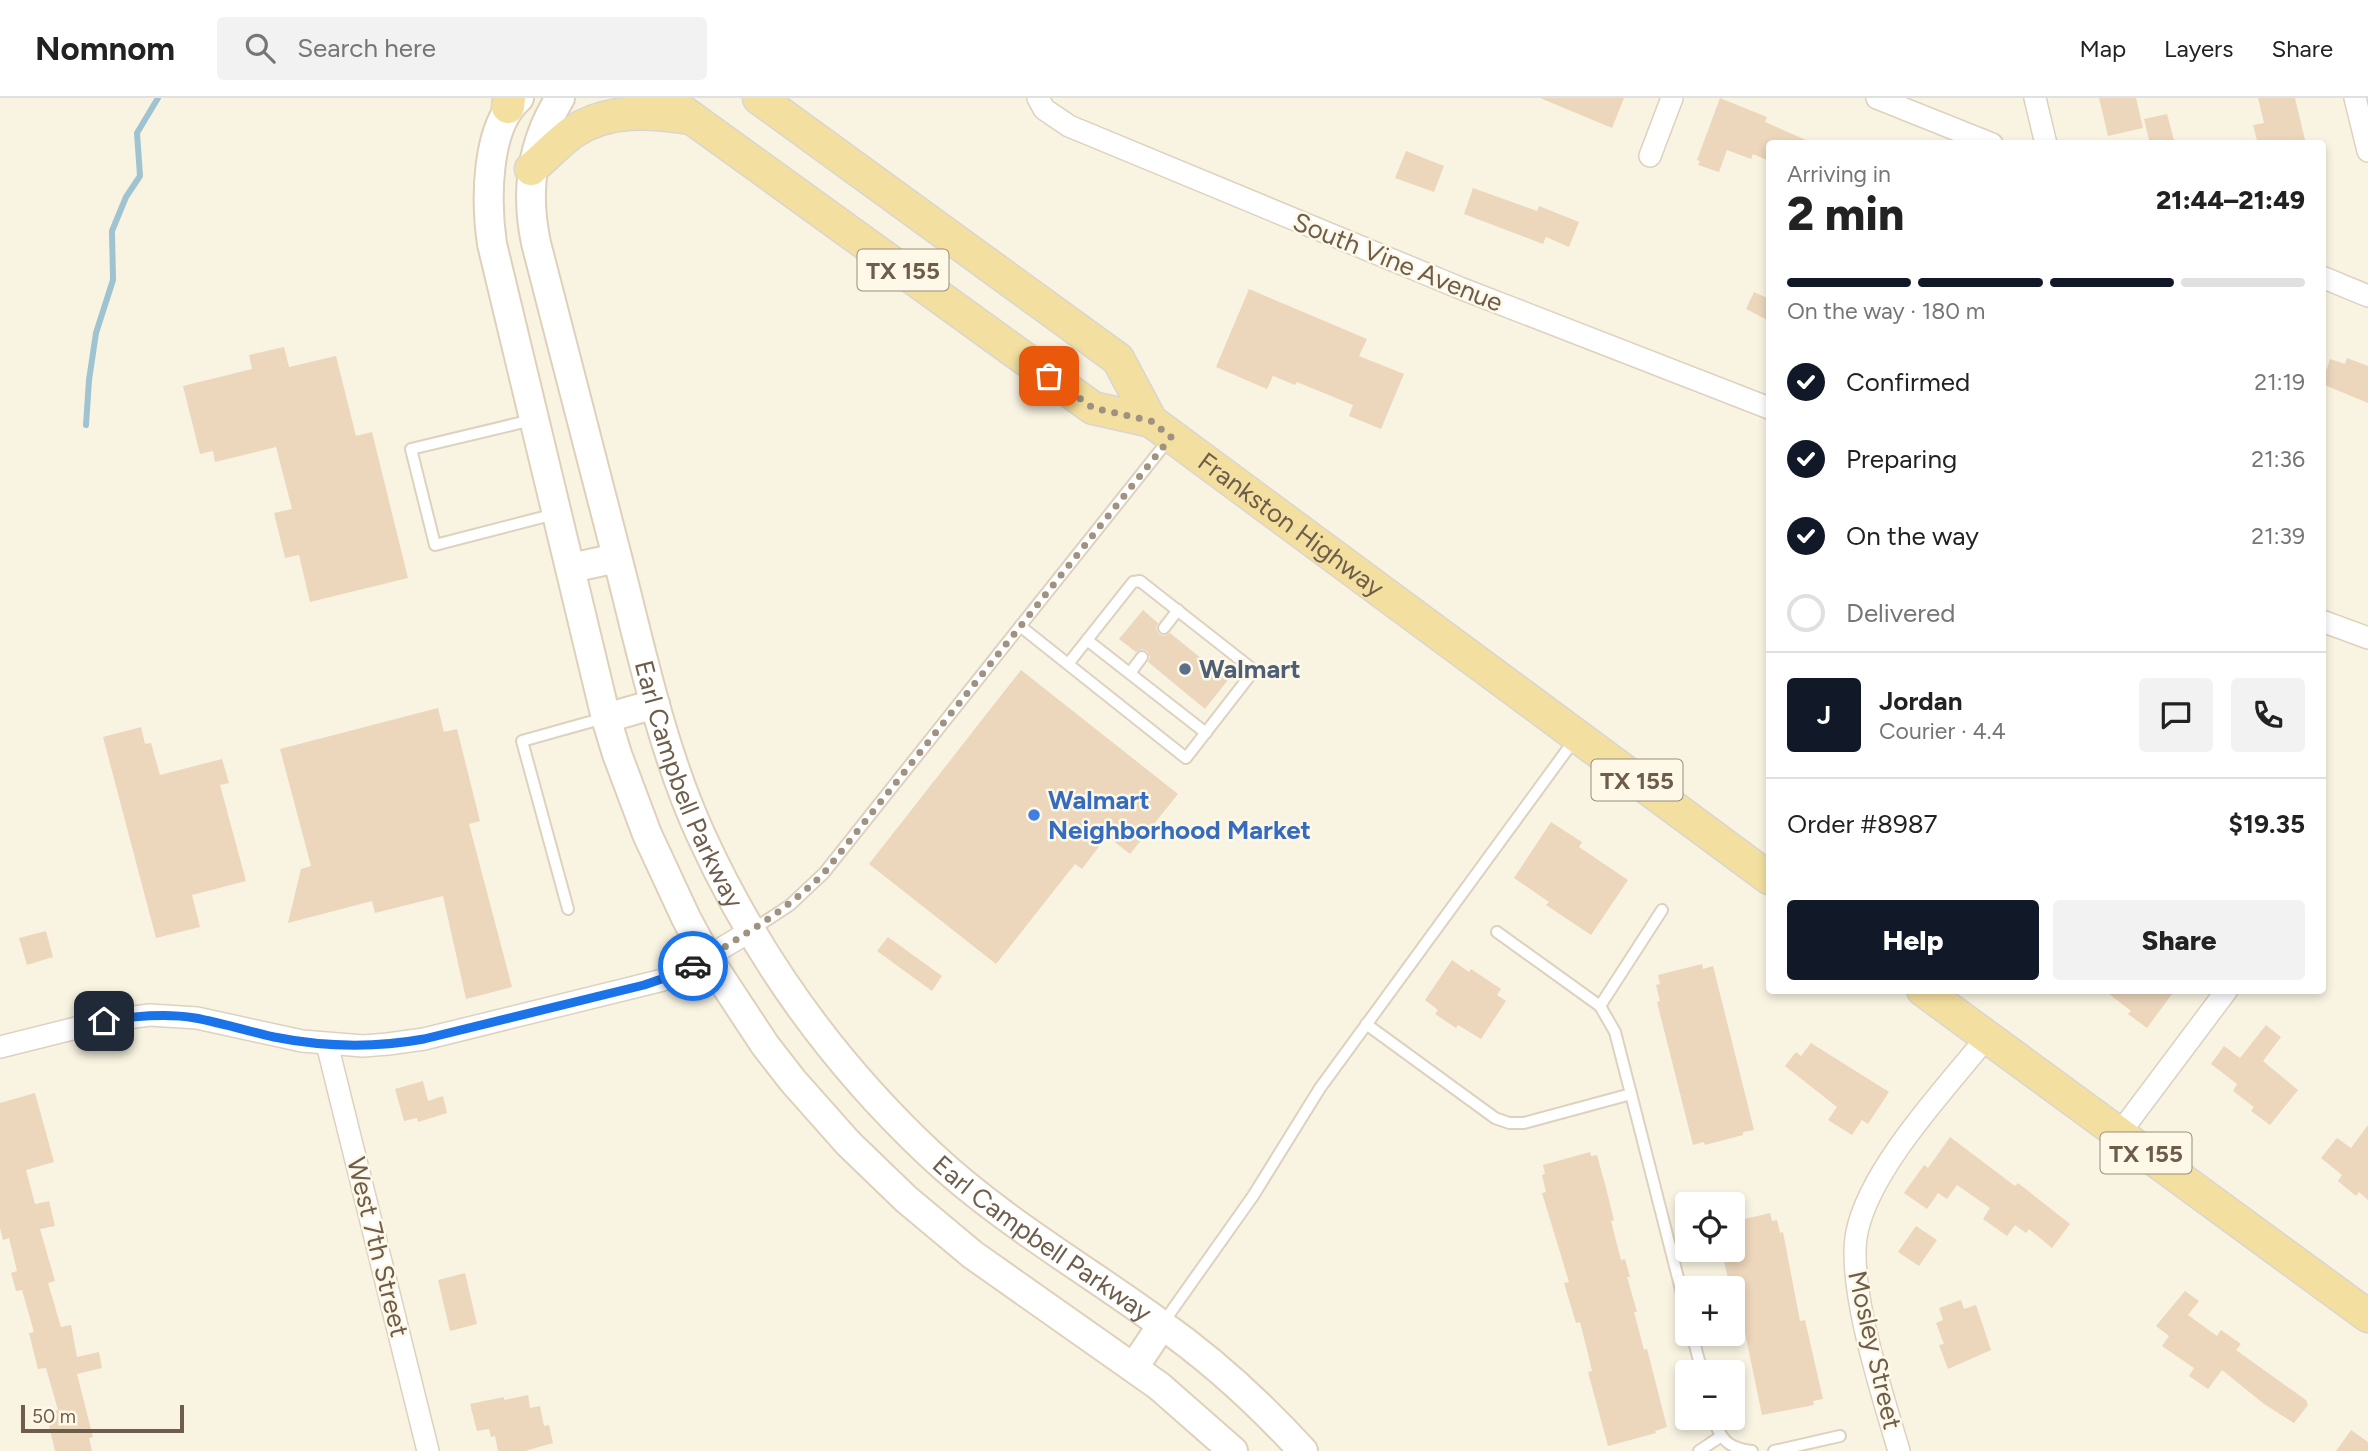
<!DOCTYPE html>
<html lang="en">
<head>
<meta charset="utf-8">
<style>
	:root { --surface:#fff; --page:#f2f2f2; --text:#222; --muted:#767676; --line:#e0e0e0; --accent:#111827 }
	body { margin:0; font-family:Figtree,sans-serif; background:var(--page); color:var(--text); height:100vh; display:flex; flex-direction:column; font-size:26px; white-space:nowrap }
	* { box-sizing:border-box; margin:0 }
	p { font-size:23px; color:var(--muted) }
	.icon { flex:none; width:38px; height:38px; fill:none; stroke:currentColor; stroke-width:2; stroke-linecap:round; stroke-linejoin:round }
	.map { position:relative; flex:1; overflow:hidden }
	.side { position:absolute; left:1766px; top:42px; width:560px; height:854px; display:flex; flex-direction:column; background:var(--surface); border-radius:7px; box-shadow:0 4px 10px #0003 }
	.side>* { flex:none }
	.buttons { position:absolute; left:1675px; top:1094px; display:grid; gap:14px }
	.buttons a { display:grid; place-items:center; width:70px; height:70px; border-radius:7px; background:var(--surface); box-shadow:0 4px 10px #0003; font-size:35px }
	.scale { position:absolute; left:21px; bottom:18px; width:163px; box-sizing:border-box; padding-left:7px; border:4px solid #6e5d4b; border-top:0; font-size:19px; line-height:24px; white-space:nowrap; color:#6e5d4b; -webkit-text-stroke:5px #fdf8e7; paint-order:stroke }
	.pin { position:absolute; display:grid; place-items:center; width:60px; height:60px; color:#fff; margin:-30px; border-radius:14px; box-shadow:0 4px 10px #0006 }
	.courier { position:absolute; display:grid; place-items:center; width:70px; height:70px; margin:-35px; border:5px solid #1a73e8; border-radius:50%; background:#fff; color:#222; box-shadow:0 2px 9px #0007 }
	.summary em { font-style:normal; font-weight:800 }
	.summary div { display:flex; flex-direction:column-reverse }
	.summary { display:flex; align-items:center; justify-content:space-between; height:119px; padding:0 21px }
	h1 { font-size:46px; font-weight:800; line-height:52px }
	.bar { display:grid; grid-template-columns:repeat(4,1fr); gap:10px 7px; align-content:center; height:84px; padding:0 21px }
	.bar i { height:9px; border-radius:5px; background:var(--line) }
	.bar .active { background:var(--accent) }
	.bar p { grid-column:span 4 }
	.line { display:flex; align-items:center; gap:18px; padding:0 21px; border-top:2px solid var(--line) }
	.line div { flex:1 }
	.round { display:grid; place-items:center; flex:none; width:74px; height:74px; border-radius:7px; background:var(--page) }
	ol { padding:0 21px; list-style:none }
	li { display:flex; align-items:center; gap:21px; height:77px }
	li p { margin-inline-start:auto }
	li .icon { padding:7px; border-radius:50%; background:var(--accent); color:#fff; stroke-width:4 }
	li:last-child { color:var(--muted) }
	li i { width:38px; height:38px; border:4px solid var(--line); border-radius:50% }
	.cta { display:flex; gap:14px; margin-top:auto; padding:14px 21px }
	.cta a { flex:1; height:80px; border-radius:7px; background:var(--accent); color:#fff; font-size:28px; font-weight:800; line-height:80px; text-align:center }
	.cta a+a { background:var(--page); color:var(--text) }
	header { display:flex; align-items:center; gap:42px; box-sizing:border-box; height:98px; padding:0 35px; background:var(--surface); border-bottom:2px solid var(--line) }
	header strong { font-size:33px }
	nav { display:flex; gap:38px; margin-inline-start:auto; font-size:24px }
	.search { width:490px; height:63px; background:var(--page); display:flex; align-items:center; gap:18px; box-sizing:border-box; padding:0 24px; border-radius:7px; color:var(--muted); font-size:26px }
	.map>svg:first-child { display:block }
</style>
</head>
<body>
<header>
<strong>Nomnom</strong>
<div class="search"><svg class="icon" aria-label="search" viewBox="0 0 24 24"><circle cx="10" cy="10" r="6"/><path d="M15 15l6 6"/></svg>Search here</div>
<nav><a>Map</a><a>Layers</a><a>Share</a></nav>
</header>
<div class="map">
<svg width="2368" height="1353" viewBox="0 0 2368 1353">
	<rect width="100%" height="100%" fill="#f9f4e2"/>
	<g fill="none" stroke-linecap="round" stroke-linejoin="round">
		<!-- stream -->
		<path stroke="#a0c3d1" stroke-width="6" d="M86,327L89,282L96,235L113,182L112,133L126,99L140,78L137,35L158,0"/>
	</g>
	<!-- building -->
	<g fill="#ecd6bc">
		<path d="M1540,0H1624L1612,30Z"/>
		<path d="M1720,0L1767,19L1765,24L1815,46H1769V63L1753,56L1751,61L1727,52L1719,74L1698,67L1700,63L1697,62Z"/>
		<path d="M2099,0H2136L2143,30L2108,38Z"/>
		<path d="M2258,0H2295L2306,46H2258L2253,27L2264,25Z"/>
		<path d="M2167,16L2175,46H2150L2144,21Z"/>
		<path d="M1406,53L1444,68L1434,94L1395,80Z"/>
		<path d="M1473,90L1537,113L1539,108L1579,124L1569,149L1546,139L1543,146L1464,116Z"/>
		<path d="M1249,191L1367,241L1359,258L1404,276L1381,331L1349,318L1353,307L1297,284L1295,287L1273,278L1267,291L1216,269Z"/>
		<path d="M1754,194L1769,201V223L1746,211Z"/>
		<path d="M284,249L289,269L336,258L356,338L372,334L408,480L310,504L299,457L285,460L274,415L292,411L276,349L215,364L213,353L200,356L183,288L252,271L249,257Z"/>
		<path d="M2347,260L2368,268V305L2322,286L2330,261L2345,266Z"/>
		<path d="M1143,512L1158,525L1156,530L1159,536L1164,538L1170,535L1228,582L1205,611L1148,564L1150,559L1147,553L1142,551L1136,554L1119,541Z"/>
		<path d="M1021,572L1178,696L1130,756L1107,738L1082,771L1075,766L996,866L869,766Z"/>
		<path d="M438,610L444,634L457,631L480,723L469,726L512,889L466,901L443,798L375,815L372,803L288,825L301,771L311,768L280,651Z"/>
		<path d="M141,629L145,646L151,645L160,677L222,661L229,685L220,687L246,783L192,797L200,829L156,840L103,639Z"/>
		<path d="M1551,724L1582,744L1579,749L1628,782L1591,837L1546,807L1549,804L1514,780Z"/>
		<path d="M46,833L53,859L27,867L19,840Z"/>
		<path d="M888,839L942,878L932,893L877,853Z"/>
		<path d="M1452,862L1469,874L1471,871L1501,891L1497,897L1506,903L1481,941L1458,927L1456,930L1435,916L1438,912L1425,902Z"/>
		<path d="M1702,866L1703,871L1713,868L1754,1032L1743,1034V1037L1705,1047L1704,1044L1693,1047L1657,904L1660,903L1656,887L1660,886L1658,877Z"/>
		<path d="M2104,892H2175L2147,930L2128,916L2131,913Z"/>
		<path d="M2266,927L2281,939L2263,963L2298,992L2270,1027L2251,1013L2254,1009L2233,993L2237,986L2211,966L2224,948L2240,960Z"/>
		<path d="M1811,945L1889,994L1868,1026L1862,1022L1852,1037L1828,1022L1837,1009L1785,968L1796,954L1801,958Z"/>
		<path d="M423,983L428,1003L443,998L447,1015L418,1024L417,1020L404,1023L395,991Z"/>
		<path d="M35,995L54,1064L26,1072L35,1106L49,1103L55,1128L40,1131L55,1183L48,1185L61,1229L71,1227L77,1259L99,1254L102,1270L77,1276L93,1339L89,1340L92,1353H55L48,1324L56,1322L54,1313L58,1312L46,1270L38,1271L29,1235L34,1234L22,1192L16,1193L11,1175L17,1173L9,1140L3,1142L0,1130V1005Z"/>
		<path d="M2368,1027V1102L2359,1094L2356,1098L2338,1083L2342,1077L2321,1060L2337,1040L2351,1050Z"/>
		<path d="M1950,1039L2015,1088L2018,1085L2070,1126L2052,1150L2029,1131L2026,1135L2015,1127L2007,1138L1983,1121L1990,1110L1957,1087L1947,1101L1938,1095L1927,1111L1904,1095L1924,1067L1928,1070Z"/>
		<path d="M1590,1054L1591,1058L1597,1057L1606,1090L1614,1122L1611,1123L1621,1162L1625,1161L1630,1179H1627L1637,1214H1634L1644,1252L1647,1251L1667,1329L1655,1333L1656,1335L1608,1348L1588,1274L1592,1273L1588,1256L1580,1224L1576,1225L1564,1185L1569,1184L1542,1095L1546,1094L1542,1077L1545,1076L1543,1067Z"/>
		<path d="M1770,1115L1772,1123L1777,1122L1780,1135L1783,1134L1800,1223L1805,1222L1823,1301L1813,1303L1814,1307L1762,1317L1737,1196L1732,1197V1190H1730L1722,1154L1732,1152V1124Z"/>
		<path d="M1916,1128L1937,1142L1919,1168L1898,1154Z"/>
		<path d="M465,1175L477,1226L450,1233L438,1182Z"/>
		<path d="M2185,1193L2199,1203L2188,1217L2217,1238L2221,1232L2241,1246L2236,1252L2306,1302L2308,1307L2294,1325L2264,1306L2222,1272L2208,1291L2189,1278L2194,1270L2162,1248L2169,1238L2156,1228Z"/>
		<path d="M1961,1202L1964,1211L1976,1207L1991,1252L1948,1271L1939,1247L1944,1246L1936,1225L1943,1222L1939,1210Z"/>
		<path d="M528,1297L530,1310L540,1308L544,1328L549,1327L553,1345L525,1353H498L495,1338L491,1339L489,1331L477,1333L470,1306L504,1299V1302Z"/>
		<path d="M2351,1332L2368,1344V1353H2336Z"/>
	</g>
	<g fill="none" stroke-linecap="round" stroke-linejoin="round">
		<!-- lane casing -->
		<g stroke="#ddd1bf" stroke-width="14">
			<g id="lane">
				<path d="M532,322L411,351L435,447L555,416"/>
				<path d="M1020,528L1186,660L1252,575L1251,570L1140,483L1133,484L1129,489L1068,566"/>
				<path d="M1164,530L1178,512"/>
				<path d="M1087,542L1206,635"/>
				<path d="M1130,575L1142,559"/>
				<path d="M568,811L522,643L604,620"/>
				<path d="M752,832L790,807L824,775L1170,340"/>
				<path d="M1497,834L1600,908"/>
				<path d="M1366,926L1495,1020L1509,1025H1524L1631,996L1615,934L1600,908L1662,812"/>
				<path d="M1631,996L1687,1215"/>
				<path d="M1163,1225L1253,1098L1320,990L1575,641"/>
				<path d="M1692,1236L1702,1274"/>
				<path d="M1713,1320C1721,1342 1728,1350 1752,1353"/>
				<path d="M1699,1353L1720,1339"/>
				<path d="M1774,1353L1840,1338"/>
			</g>
		</g>
		<!-- street casing -->
		<g stroke="#ddd1bf" stroke-width="24">
			<g id="street">
				<path d="M1038,0L1044,11L1069,28L1460,190L1769,310"/>
				<path d="M1877,0L1992,46"/>
				<path d="M2035,0L2046,46"/>
				<path d="M2355,0L2368,53"/>
				<path d="M1650,58L1672,0"/>
				<path d="M2322,179L2368,198"/>
				<path d="M2322,523L2368,540"/>
				<path d="M327,946L428,1353"/>
				<path d="M0,949L104,923L150,917L197,920L302,943L363,948L388,946L424,941L663,882L682,874L752,832"/>
				<path d="M2119,1036L2227,892"/>
				<path d="M1899,1353C1883,1299 1846,1186 1857,1134C1870,1070 1946,990 1987,939"/>
			</g>
		</g>
		<!-- secondary casing -->
		<g stroke="#ded0ba" stroke-width="32">
			<g id="secondary">
				<path d="M519,0C485,29 486,105 492,146L606,620L617,656L647,736L686,820L707,859L765,947L793,983L848,1045L906,1101L973,1157L1159,1288L1233,1353"/>
				<path id="s1" d="M560,0C531,46 525,93 536,145C564,256 593,367 622,478C644,565 663,653 700,735C755,856 833,965 930,1056C999,1121 1081,1168 1158,1224C1211,1261 1259,1305 1303,1353"/>
				<path d="M571,470L617,460"/>
				<path d="M606,620L655,606"/>
				<path d="M1134,1269L1162,1227"/>
			</g>
		</g>
		<!-- primary casing -->
		<g stroke="#d9d5d0" stroke-width="35">
			<g id="primary">
				<path id="s2" d="M664,0L1093,310L1151,323L1769,780"/>
				<path d="M759,0L1118,261L1151,323"/>
				<path d="M508,9L509,0"/>
				<path d="M531,71C545,59 558,45 573,34C609,10 650,14 691,20"/>
				<path d="M1923,892L2368,1218"/>
			</g>
		</g>
		<!-- lane -->
		<use href="#lane" stroke="#fff" stroke-width="10"/>
		<!-- street -->
		<use href="#street" stroke="#fff" stroke-width="21"/>
		<!-- secondary -->
		<use href="#secondary" stroke="#fff" stroke-width="28"/>
		<!-- primary -->
		<use href="#primary" stroke="#f3e0a0" stroke-width="32"/>
	</g>
	<g fill="none" stroke-linecap="round" stroke-linejoin="round">
		<!-- done -->
		<path stroke="#9f9280" stroke-width="7" stroke-dasharray="0 12.6" d="M693,868C739,840 785,814 824,775L1171,339L1151,323L1093,310L1049,278"/>
		<!-- route -->
		<path stroke="#1a73e8" stroke-width="9" d="M104,923C134,918 165,915 195,920C222,925 248,933 274,939C324,949 374,950 424,941L644,887L682,874L693,868"/>
	</g>
	<!-- markers -->
	<circle fill="#5c6f8a" stroke="#fdf8e7" stroke-width="2.5" cx="1185" cy="571" r="7"/>
	<circle fill="#3f7fe0" stroke="#fdf8e7" stroke-width="2.5" cx="1034" cy="717" r="7"/>
	<g text-anchor="middle" dominant-baseline="central" stroke-width="5" stroke-linejoin="round" paint-order="stroke">
		<!-- shield labels -->
		<g fill="#fdf8e7" stroke="#998c7a" stroke-width="2">
			<rect x="857.5" y="151.5" width="91" height="41" rx="5"/>
			<rect x="1591.5" y="661.5" width="91" height="41" rx="5"/>
			<rect x="2100.5" y="1034.5" width="91" height="41" rx="5"/>
		</g>
		<g font-size="24" font-weight="bold" fill="#6e5d4b">
			<text x="903" y="172">TX 155</text>
			<text x="1637" y="682">TX 155</text>
			<text x="2146" y="1055">TX 155</text>
		</g>
		<!-- street labels -->
		<g font-size="26" fill="#6e5d4b" stroke="#fdf8e7">
			<text transform="translate(1398 164) rotate(22)">South Vine Avenue</text>
			<text stroke="none"><textPath href="#s2" startOffset="763">Frankston Highway</textPath></text>
			<text stroke="none"><textPath href="#s1" startOffset="714">Earl Campbell Parkway</textPath></text>
			<text stroke="none"><textPath href="#s1" startOffset="1302">Earl Campbell Parkway</textPath></text>
			<text transform="translate(378 1149) rotate(76)">West 7th Street</text>
			<text transform="translate(1875 1252) rotate(77)">Mosley Street</text>
		</g>
		<!-- service labels -->
		<g font-size="26" font-weight="bold" fill="#4e5e75" stroke="#fdf8e7" text-anchor="start">
			<text x="1199" y="571">Walmart</text>
		</g>
		<!-- shop labels -->
		<g font-size="26" font-weight="bold" fill="#366cbe" stroke="#fdf8e7" text-anchor="start">
			<text x="1048" y="702">Walmart<tspan x="1048" dy="30">Neighborhood Market</tspan></text>
		</g>
	</g>
</svg>
<div class="buttons">
<a><svg class="icon" aria-label="locate" viewBox="0 0 24 24"><circle cx="12" cy="12" r="6"/><path d="M12 2v4M12 18v4M2 12h4M18 12h4"/></svg></a>
<a>+</a>
<a>−</a>
</div>
<div class="scale">50 m</div>
<div class="pin" style="left:1049px;top:278px;background:#ea580c"><svg class="icon" aria-label="bag" viewBox="0 0 24 24"><path d="M5 8h14l-1 12H6zM9 8a3 3 0 0 1 6 0"/></svg></div>
<div class="pin" style="left:104px;top:923px;background:#1f2937"><svg class="icon" aria-label="home" viewBox="0 0 24 24"><path d="M3 11l9-7 9 7M6 9v11h12V9"/></svg></div>
<div class="courier" style="left:693px;top:868px"><svg class="icon" aria-label="car" viewBox="0 0 24 24"><path d="M5 17H2v-5l4-1 3-4h7l3 4 3 1v5h-3M9 17h6M6 11h13"/><circle cx="7" cy="17" r="2"/><circle cx="17" cy="17" r="2"/></svg></div>
<section class="side">
<div class="summary"><div><h1>2 min</h1><p>Arriving in</p></div><em>21:44–21:49</em></div>
<div class="bar"><i class="active"></i><i class="active"></i><i class="active"></i><i></i><p>On the way · 180 m</p></div>
<ol>
<li><svg class="icon" aria-label="check" viewBox="0 0 24 24"><path d="M5 12l5 5 9-10"/></svg>Confirmed<p>21:19</p></li>
<li><svg class="icon" aria-label="check" viewBox="0 0 24 24"><path d="M5 12l5 5 9-10"/></svg>Preparing<p>21:36</p></li>
<li><svg class="icon" aria-label="check" viewBox="0 0 24 24"><path d="M5 12l5 5 9-10"/></svg>On the way<p>21:39</p></li>
<li><i></i>Delivered</li>
</ol>
<div class="line" style="height:126px"><b class="round" style="background:var(--accent);color:#fff">J</b><div><b>Jordan</b><p>Courier · 4.4</p></div><a class="round"><svg class="icon" aria-label="chat" viewBox="0 0 24 24"><path d="M4 5h16v11H9l-5 4z"/></svg></a><a class="round"><svg class="icon" aria-label="phone" viewBox="0 0 24 24"><path d="M5 4h4l2 5-3 2q2 4 5 5l2-3 5 2v4C11 20 4 13 5 4z"/></svg></a></div>
<div class="line" style="height:91px"><div>Order #8987</div><b>$19.35</b></div>
<div class="cta"><a>Help</a><a>Share</a></div>
</section>
</div>
</body>
</html>
